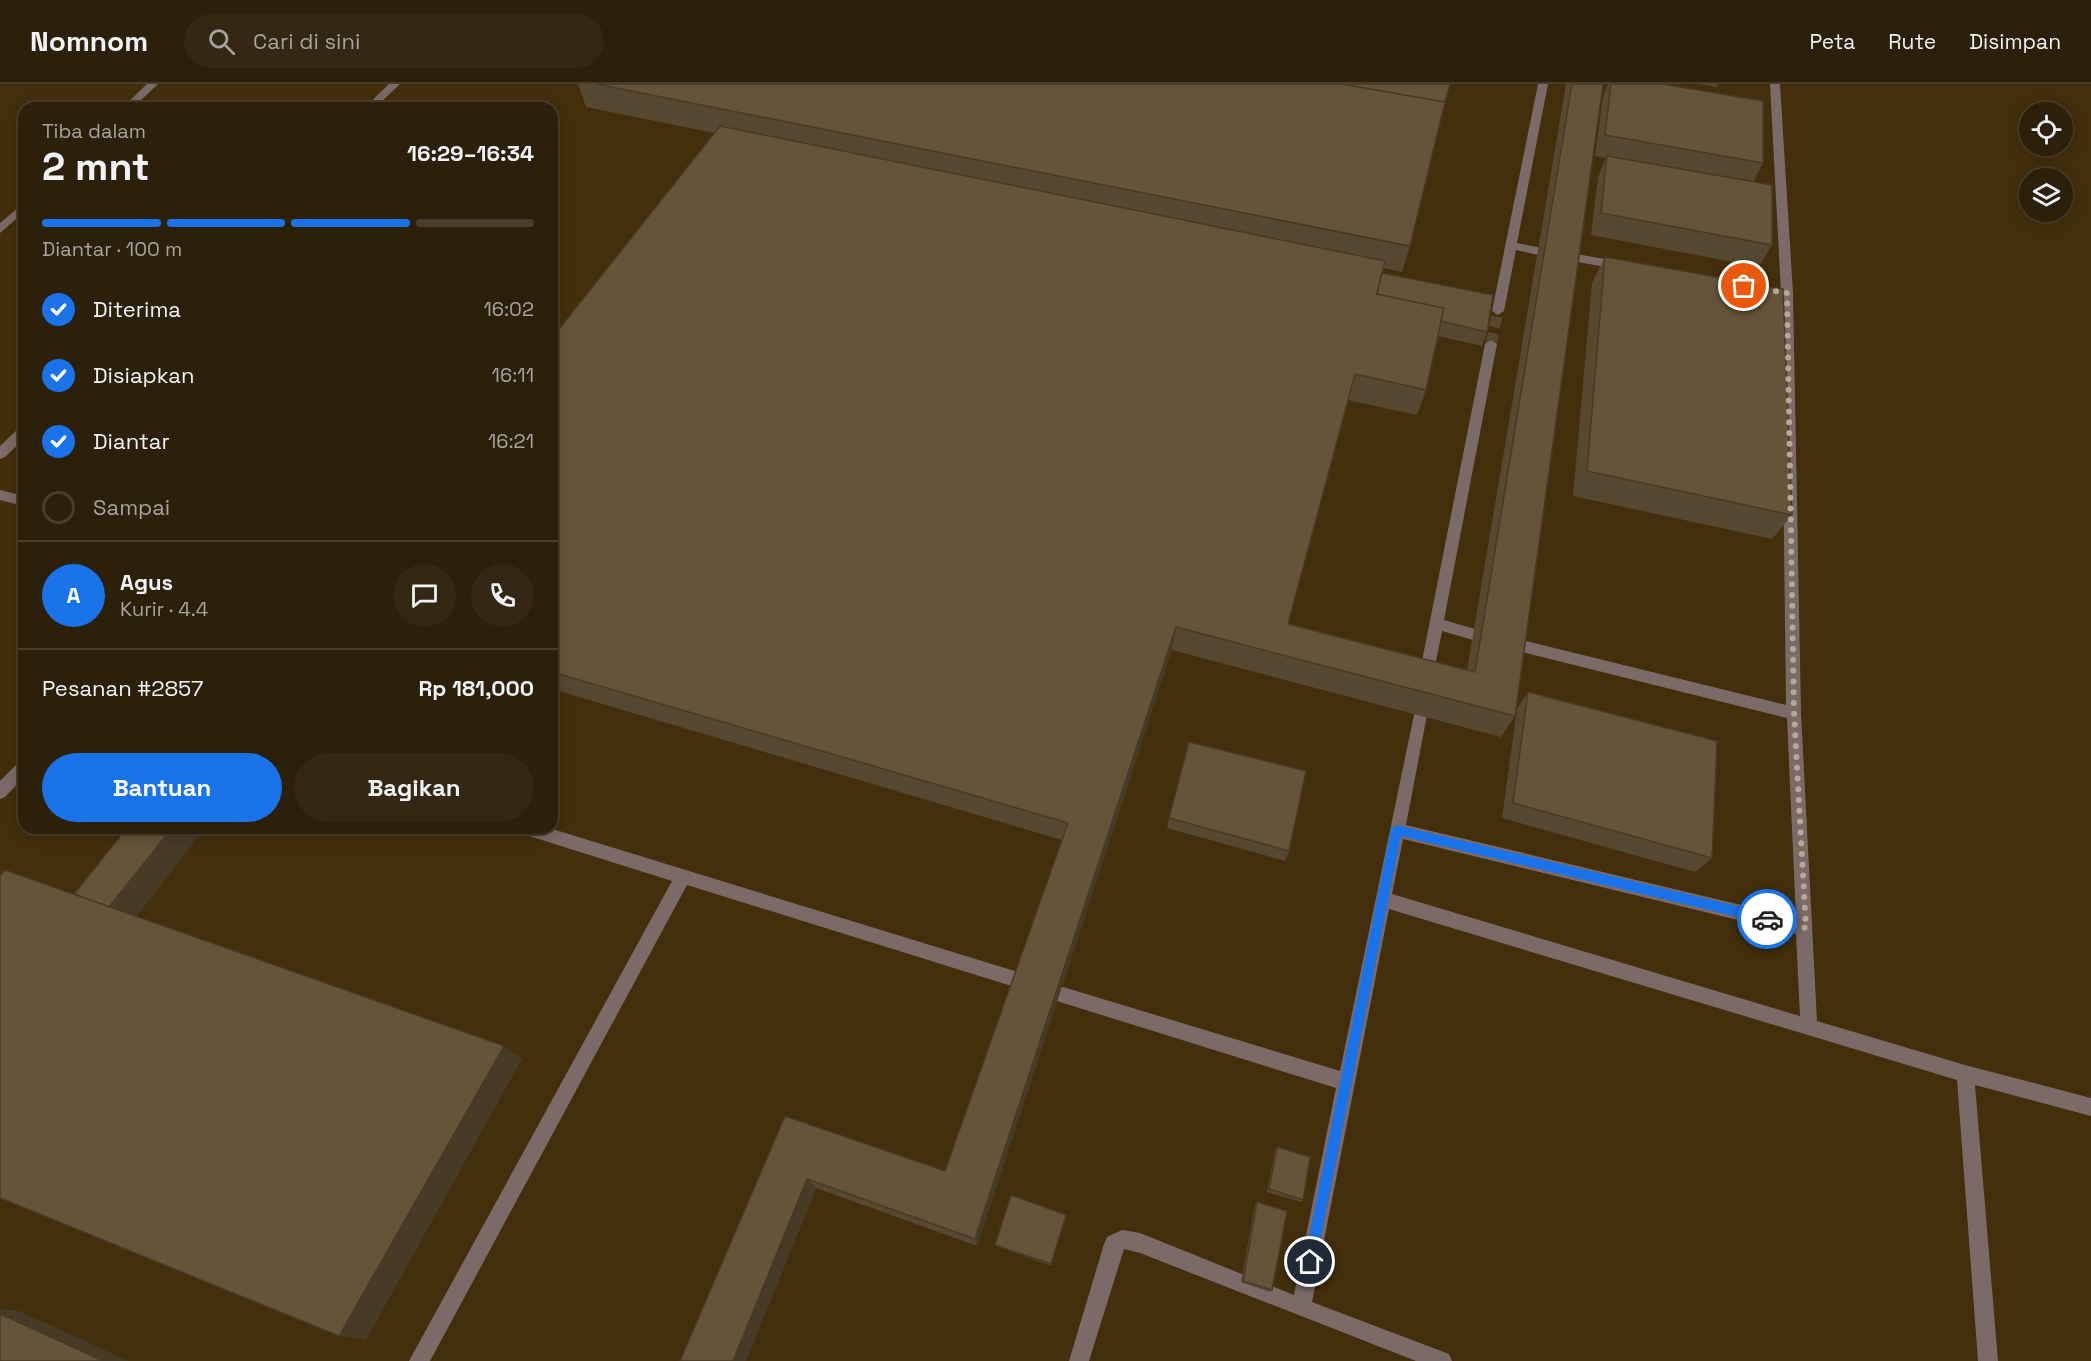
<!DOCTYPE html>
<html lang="id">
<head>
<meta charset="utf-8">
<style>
	:root { --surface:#2c200b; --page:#342814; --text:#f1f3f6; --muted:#a6a39d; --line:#483e2c; --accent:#1a73e8 }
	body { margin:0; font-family:"Space Grotesk",sans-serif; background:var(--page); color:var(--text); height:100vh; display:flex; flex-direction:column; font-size:22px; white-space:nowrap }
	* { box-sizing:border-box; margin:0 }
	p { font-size:20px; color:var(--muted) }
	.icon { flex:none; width:33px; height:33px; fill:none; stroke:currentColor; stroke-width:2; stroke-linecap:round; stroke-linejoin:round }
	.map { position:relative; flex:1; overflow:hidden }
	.drawer { position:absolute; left:18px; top:18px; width:540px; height:732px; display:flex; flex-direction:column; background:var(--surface); border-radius:18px; box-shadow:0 3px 15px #0003,0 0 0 2px var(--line) }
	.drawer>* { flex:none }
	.buttons { position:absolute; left:2019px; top:18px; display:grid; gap:12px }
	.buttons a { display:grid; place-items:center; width:54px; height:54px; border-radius:50%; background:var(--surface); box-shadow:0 3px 15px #0003,0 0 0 2px var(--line); font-size:30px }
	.pin { position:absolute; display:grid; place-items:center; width:51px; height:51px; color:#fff; margin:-26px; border:3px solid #fff; border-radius:50%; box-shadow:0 2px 6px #0007 }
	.courier { position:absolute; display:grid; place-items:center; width:60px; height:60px; margin:-30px; border:4px solid #1a73e8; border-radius:50%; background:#fff; color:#222; box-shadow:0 2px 8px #0007 }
	.summary em { font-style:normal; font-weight:700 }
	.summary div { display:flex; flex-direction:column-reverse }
	.summary { display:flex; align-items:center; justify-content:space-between; height:102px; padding:0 24px }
	h1 { font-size:39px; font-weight:700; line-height:45px }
	.bar { display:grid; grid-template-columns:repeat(4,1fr); gap:9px 6px; align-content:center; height:72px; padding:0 24px }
	.bar i { height:8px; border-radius:4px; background:var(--line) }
	.bar .selected { background:var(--accent) }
	.bar p { grid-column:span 4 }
	.line { display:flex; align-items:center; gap:15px; padding:0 24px; border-top:2px solid var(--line) }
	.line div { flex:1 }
	.round { display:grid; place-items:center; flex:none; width:63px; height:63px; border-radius:32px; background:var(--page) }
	ol { padding:0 24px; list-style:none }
	li { display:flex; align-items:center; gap:18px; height:66px }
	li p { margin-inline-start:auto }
	li .icon { padding:6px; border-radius:50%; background:var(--accent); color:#fff; stroke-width:4 }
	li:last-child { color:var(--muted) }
	li i { width:33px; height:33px; border:3px solid var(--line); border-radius:50% }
	.button { display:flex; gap:12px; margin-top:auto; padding:12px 24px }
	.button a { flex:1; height:69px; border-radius:36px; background:var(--accent); color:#fff; font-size:24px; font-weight:700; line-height:69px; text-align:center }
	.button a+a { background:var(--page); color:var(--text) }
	header { display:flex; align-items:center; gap:36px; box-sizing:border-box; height:84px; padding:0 30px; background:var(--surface); border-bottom:2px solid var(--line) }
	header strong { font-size:28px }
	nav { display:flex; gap:33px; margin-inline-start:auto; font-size:21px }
	.search { width:420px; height:54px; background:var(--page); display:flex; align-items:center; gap:15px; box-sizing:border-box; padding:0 21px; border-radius:33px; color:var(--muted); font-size:22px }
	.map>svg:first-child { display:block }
</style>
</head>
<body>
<header>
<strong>Nomnom</strong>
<div class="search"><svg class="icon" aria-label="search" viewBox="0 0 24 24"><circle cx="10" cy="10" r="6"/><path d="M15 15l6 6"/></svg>Cari di sini</div>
<nav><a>Peta</a><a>Rute</a><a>Disimpan</a></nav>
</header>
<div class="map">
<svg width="2091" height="1277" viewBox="0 0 2091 1277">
	<rect width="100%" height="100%" fill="#3a2a0f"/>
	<!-- built -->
	<path fill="#432f0c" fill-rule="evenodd" d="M0,0H2091V1277H0ZM24,24H552V744H24ZM2030,28H2062V62H2030ZM2030,94H2062V128H2030Z"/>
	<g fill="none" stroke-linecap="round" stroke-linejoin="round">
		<!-- minor-tunnel -->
		<path stroke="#56472e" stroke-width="11" stroke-dasharray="11 6" stroke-linecap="butt" d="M1491,260L1498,227"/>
		<!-- minor -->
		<g fill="#7b6a68" fill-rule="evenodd">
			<path d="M147,0H158L133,24H122Z"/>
			<path d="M389,0H400L375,24H364Z"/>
			<path d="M1538,0H1548L1517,159L1542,164L1544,167L1538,171L1516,166L1504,227L1498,231L1492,227Z"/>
			<path d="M1770,0H1780L1793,209L1801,629L1817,937L1965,981L2091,1014V1032L1975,1001L1998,1277H1978L1957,996L1389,825L1312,1218L1449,1270L1452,1277H1416L1140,1169L1124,1165L1089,1277H1069L1104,1160L1107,1153L1122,1146L1140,1149L1294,1211L1336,1004L1060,918L1054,916L1051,910L1054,904L1060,902L1340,987L1415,626L1420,625L1425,626L1427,631L1406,741L1796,834L1787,634L1514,566L1509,564L1507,560L1509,556L1514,554L1786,621L1781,209ZM1403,755L1796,850L1800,932L1392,810Z"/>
			<path d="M24,119V128L0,149V139Z"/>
			<path d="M1571,169L1622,178L1628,182L1622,186L1567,176L1565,173Z"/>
			<path d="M1491,256L1497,260L1444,536L1478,546L1480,550L1478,554L1473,556L1442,547L1432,597L1430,601L1425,603L1420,601L1418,597L1485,260Z"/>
			<path d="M24,342V355L5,373L0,375V362L19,344Z"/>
			<path d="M0,406L24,412V422L0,416Z"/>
			<path d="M24,676V693L5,713L0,715V697L19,678Z"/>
			<path d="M518,744H549L1018,888L1024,890L1026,896L1024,902L1018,904L687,801L430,1277H409L672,797L526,751L520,749Z"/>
		</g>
	</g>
	<!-- wall -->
	<g fill="#574831">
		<path d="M578,0H1450L1410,162L1402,188L1383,184L1382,189L1487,248L1482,262L1438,252L1426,306L1417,331L1348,316L1288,540L1467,586L1566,0H1603L1515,632L1501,653L1172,566L977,1162L816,1104L746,1277L785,1032L945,1087L1062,756L552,605V254L714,49L586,23Z"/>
		<path d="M1608,0H1662L1763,79L1753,98L1772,161L1759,183L1591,151L1598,93L1606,74L1595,72L1603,13Z"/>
		<path d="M1699,0H1718L1717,3Z"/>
		<path d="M1605,173L1792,431L1772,455L1573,412L1592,199Z"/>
		<path d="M1528,608L1712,774L1695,788L1502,734L1517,625Z"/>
		<path d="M1169,734L1289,767L1285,777L1167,744Z"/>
		<path d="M1277,1063L1303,1116L1301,1118L1267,1108L1275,1066Z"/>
		<path d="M1257,1118L1272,1206L1270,1208L1241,1198L1255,1120Z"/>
		<path d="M1066,1133L1051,1182L996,1162L995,1161Z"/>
	</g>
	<!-- shaded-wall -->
	<g fill="#473b28">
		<path d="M1176,543L1172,566L977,1162L975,1155Z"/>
		<path d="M172,744H205L133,837L108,824Z"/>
		<path d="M504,962L522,975L366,1256L339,1252Z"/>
		<path d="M807,1095L816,1104L746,1277H733Z"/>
		<path d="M0,1225L19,1227L129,1277H103L0,1230Z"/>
	</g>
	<!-- building -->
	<g fill="#655439" stroke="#473b28" stroke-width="1.5">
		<path d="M596,0H1343L1445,18L1410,162Z"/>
		<path d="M1342,0H1450L1445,18Z"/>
		<path d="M1572,0H1603L1515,632L1176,543L975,1155L807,1095L733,1277H680L785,1032L945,1087L1068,739L552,588V254L720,42L1385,177L1377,210L1444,224L1426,306L1355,290L1288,540L1475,588Z"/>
		<path d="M1611,0H1662L1763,17V79L1605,51Z"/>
		<path d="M1607,72L1772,101V161L1601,129Z"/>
		<path d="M1605,173L1783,205L1792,431L1587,387Z"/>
		<path d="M1382,189L1493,211L1487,248L1441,237L1444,224L1377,210Z"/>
		<path d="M1528,608L1717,657L1712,774L1513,719Z"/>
		<path d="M1189,658L1306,687L1289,767L1169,734Z"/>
		<path d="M127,744H172L109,823L74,810Z"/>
		<path d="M5,786L504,962L339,1252L0,1114V792Z"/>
		<path d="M1277,1063L1310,1073L1303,1116L1269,1105Z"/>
		<path d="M1011,1111L1066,1131L1051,1180L995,1161Z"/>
		<path d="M1257,1118L1287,1127L1272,1206L1243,1197Z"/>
		<path d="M0,1230L103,1277H0Z"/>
	</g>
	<!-- route -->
	<path fill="#1a73e8" d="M1396,741L1767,829L1772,835L1767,840L1401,752L1316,1178L1314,1183L1310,1185L1306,1183L1304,1178L1391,746Z"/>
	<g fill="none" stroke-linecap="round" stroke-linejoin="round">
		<!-- done -->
		<path stroke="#b5a895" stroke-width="6" stroke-dasharray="0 10.8" d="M1744,202L1787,209L1794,629L1806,844L1767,835"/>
	</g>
</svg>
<div class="buttons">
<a><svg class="icon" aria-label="locate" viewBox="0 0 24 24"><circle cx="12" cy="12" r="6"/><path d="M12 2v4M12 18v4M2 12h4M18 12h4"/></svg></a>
<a><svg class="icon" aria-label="layers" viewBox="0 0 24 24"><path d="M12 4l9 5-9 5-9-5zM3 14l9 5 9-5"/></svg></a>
</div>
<div class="pin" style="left:1744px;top:202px;background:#ea580c"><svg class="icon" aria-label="bag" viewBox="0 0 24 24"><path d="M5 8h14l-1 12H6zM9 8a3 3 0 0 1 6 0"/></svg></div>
<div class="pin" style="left:1310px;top:1178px;background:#1f2937"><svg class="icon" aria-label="home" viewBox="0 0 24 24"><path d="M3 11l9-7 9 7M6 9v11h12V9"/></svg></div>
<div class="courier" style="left:1767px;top:835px"><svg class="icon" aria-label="car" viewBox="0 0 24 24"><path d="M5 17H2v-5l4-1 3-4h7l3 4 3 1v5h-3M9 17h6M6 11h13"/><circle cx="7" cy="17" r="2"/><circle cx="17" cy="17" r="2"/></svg></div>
<section class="drawer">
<div class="summary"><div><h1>2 mnt</h1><p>Tiba dalam</p></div><em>16:29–16:34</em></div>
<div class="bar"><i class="selected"></i><i class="selected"></i><i class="selected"></i><i></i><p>Diantar · 100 m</p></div>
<ol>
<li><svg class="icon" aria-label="check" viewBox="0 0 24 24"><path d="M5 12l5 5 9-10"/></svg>Diterima<p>16:02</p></li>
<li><svg class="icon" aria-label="check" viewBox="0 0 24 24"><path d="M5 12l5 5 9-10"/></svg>Disiapkan<p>16:11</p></li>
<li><svg class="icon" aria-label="check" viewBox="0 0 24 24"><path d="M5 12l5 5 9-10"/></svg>Diantar<p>16:21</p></li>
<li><i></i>Sampai</li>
</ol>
<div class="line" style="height:108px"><b class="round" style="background:var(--accent);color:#fff">A</b><div><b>Agus</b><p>Kurir · 4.4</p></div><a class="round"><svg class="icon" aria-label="chat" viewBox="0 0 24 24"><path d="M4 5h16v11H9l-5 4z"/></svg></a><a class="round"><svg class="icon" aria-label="phone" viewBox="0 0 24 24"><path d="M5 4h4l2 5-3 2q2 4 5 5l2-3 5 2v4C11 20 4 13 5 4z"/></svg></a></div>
<div class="line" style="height:78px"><div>Pesanan #2857</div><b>Rp 181,000</b></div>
<div class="button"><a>Bantuan</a><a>Bagikan</a></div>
</section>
</div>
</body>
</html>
